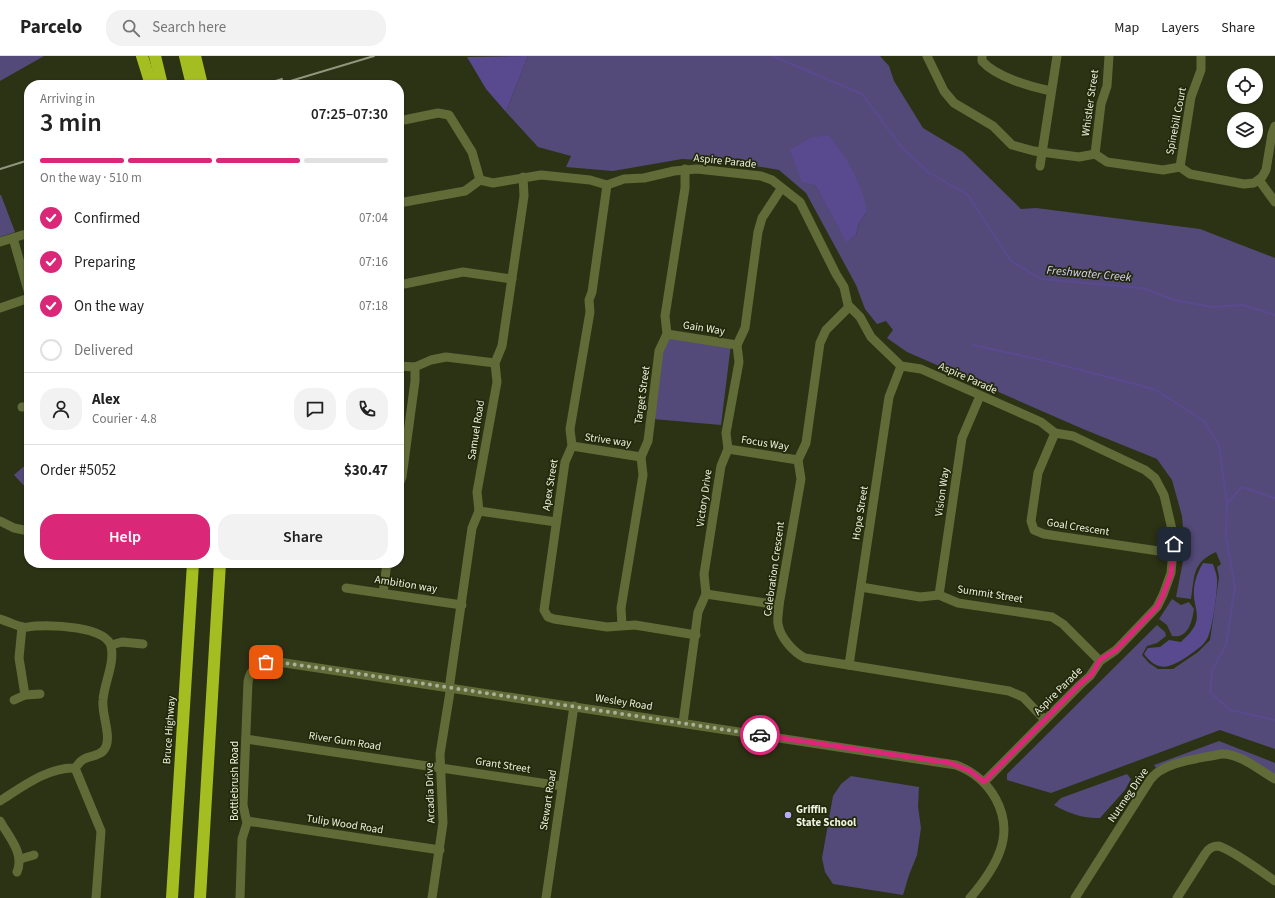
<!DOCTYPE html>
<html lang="en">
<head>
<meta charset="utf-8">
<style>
	:root { --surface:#fff; --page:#f2f2f2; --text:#222; --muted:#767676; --line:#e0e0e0; --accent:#db2777 }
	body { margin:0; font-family:"Source Sans 3",sans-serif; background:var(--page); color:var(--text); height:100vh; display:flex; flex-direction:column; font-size:15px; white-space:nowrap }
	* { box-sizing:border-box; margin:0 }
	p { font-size:13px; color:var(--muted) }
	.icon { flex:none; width:22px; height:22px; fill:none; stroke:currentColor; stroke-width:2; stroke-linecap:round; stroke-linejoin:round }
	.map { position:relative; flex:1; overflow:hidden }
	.panel { position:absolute; left:24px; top:24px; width:380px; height:488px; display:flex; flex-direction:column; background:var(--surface); border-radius:16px; box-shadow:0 1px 3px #0004 }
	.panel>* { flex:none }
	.fabs { position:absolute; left:1227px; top:12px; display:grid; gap:8px }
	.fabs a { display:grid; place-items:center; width:36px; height:36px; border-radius:50%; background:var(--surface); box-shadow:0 1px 3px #0004; font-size:20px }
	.pin { position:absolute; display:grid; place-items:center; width:34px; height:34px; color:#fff; margin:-17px; border-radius:8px; box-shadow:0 2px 6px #0006 }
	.courier { position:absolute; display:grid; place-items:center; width:40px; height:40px; margin:-20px; border:3px solid #db2777; border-radius:50%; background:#fff; color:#222; box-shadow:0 1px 5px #0007 }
	.head em { font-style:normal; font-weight:600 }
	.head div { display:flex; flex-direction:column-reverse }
	.head { display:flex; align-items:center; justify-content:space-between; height:68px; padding:0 16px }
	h1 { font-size:26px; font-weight:600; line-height:30px }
	.bar { display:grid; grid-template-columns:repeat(4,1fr); gap:6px 4px; align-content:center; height:48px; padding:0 16px }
	.bar i { height:5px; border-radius:3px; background:var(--line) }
	.bar .on { background:var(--accent) }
	.bar p { grid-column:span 4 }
	.line { display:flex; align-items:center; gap:10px; padding:0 16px; border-top:1px solid var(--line) }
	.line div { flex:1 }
	.round { display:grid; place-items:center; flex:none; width:42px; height:42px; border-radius:16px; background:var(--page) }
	ol { padding:0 16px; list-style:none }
	li { display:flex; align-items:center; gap:12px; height:44px }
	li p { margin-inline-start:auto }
	li .icon { padding:4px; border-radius:50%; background:var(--accent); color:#fff; stroke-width:4 }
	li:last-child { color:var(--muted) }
	li i { width:22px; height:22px; border:2px solid var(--line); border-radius:50% }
	.cta { display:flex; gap:8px; margin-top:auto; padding:8px 16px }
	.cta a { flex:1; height:46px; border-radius:16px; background:var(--accent); color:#fff; font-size:16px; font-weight:600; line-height:46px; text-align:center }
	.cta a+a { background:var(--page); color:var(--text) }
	header { display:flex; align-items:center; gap:24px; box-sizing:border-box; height:56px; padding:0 20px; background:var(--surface); border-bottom:1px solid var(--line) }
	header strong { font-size:19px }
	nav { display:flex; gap:22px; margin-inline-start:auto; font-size:14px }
	.search { width:280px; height:36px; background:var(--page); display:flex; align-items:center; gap:10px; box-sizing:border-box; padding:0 14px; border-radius:16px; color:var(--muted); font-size:15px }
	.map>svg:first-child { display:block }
</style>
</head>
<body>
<header>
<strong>Parcelo</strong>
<div class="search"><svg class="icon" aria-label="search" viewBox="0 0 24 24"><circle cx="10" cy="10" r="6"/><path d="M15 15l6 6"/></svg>Search here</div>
<nav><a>Map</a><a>Layers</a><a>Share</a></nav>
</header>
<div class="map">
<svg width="1275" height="842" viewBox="0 0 1275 842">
	<rect width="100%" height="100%" fill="#2c3214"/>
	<!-- green -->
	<g fill="#534a79" fill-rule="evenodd">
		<path d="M0,0H44L0,25Z"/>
		<path d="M528,0H880L889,10L894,25L923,72L963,96L1021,153L1036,152L1200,173L1275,202V693L1220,674L1051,737L1007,724V718L1157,569L1165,576L1166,580L1157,587L1147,590L1142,599L1149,607L1158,613H1173L1198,596L1210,584L1219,521L1217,511L1221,508L1216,496C1192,507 1195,519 1191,543L1176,541L1185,495L1182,460L1172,424L1157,403L1083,373L907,296L887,282L893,274L886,265L877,268L865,253L856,229L806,137L779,114L732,106L731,102L724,101L720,105L682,103L613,115L566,111L571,100L538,91L506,56ZM815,129L867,156L859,167L856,179L846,185Z"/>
		<path d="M0,139H1L15,176L0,181Z"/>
		<path d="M666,282L731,288L721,369L653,363L663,287Z"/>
		<path d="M29,406V435L14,419Z"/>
		<path d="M1172,543L1181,549L1189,546L1194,553C1192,566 1188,583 1172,580L1167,569L1159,563Z"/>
		<path d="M1219,685L1275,707V722L1222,695L1156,712L1154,709Z"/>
		<path d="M1127,718L1131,723L1125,734L1100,762C1084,763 1068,757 1054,749L1061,742Z"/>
		<path d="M851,720L919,731L918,750L921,772L917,799L909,819L903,839L833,828L825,816L822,802L833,740L841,728Z"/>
	</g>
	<!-- water -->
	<g fill="#594a8f">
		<path d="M528,0L506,56L486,33L467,1Z"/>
		<path d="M828,79C846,99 863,129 867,156L859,167L856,179L846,186L815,129L802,126L790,94L810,82Z"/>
		<path d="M1203,507L1213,508C1214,512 1217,518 1217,523C1218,533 1212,576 1207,583C1203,590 1195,595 1188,600C1171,611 1159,618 1144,598L1148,592L1160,591L1169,584L1181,586C1184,582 1189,579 1192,574C1201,563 1195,552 1194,541C1193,528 1197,517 1203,507Z"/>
	</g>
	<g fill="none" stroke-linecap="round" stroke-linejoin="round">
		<!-- stream -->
		<g stroke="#594a8f" stroke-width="2">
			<path d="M772,0L862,38L902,92L928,116L968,139L1011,205L1041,223L1142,232L1174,244L1212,251L1243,249L1275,259"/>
			<path d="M973,289L1046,305L1154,333L1204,365L1219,389L1227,447L1226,480L1235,531L1226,589L1212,615L1210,636L1230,654L1275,664"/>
			<path d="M1227,447L1242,431L1275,442"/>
		</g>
		<!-- minor -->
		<g stroke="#606b37" stroke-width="9">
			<path d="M927,0L944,35L954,47L993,70L1012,89L1034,95L1079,101L1095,98L1107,106L1163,114L1180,111L1190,118L1244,128L1254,127L1262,121L1266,114L1272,78L1275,70"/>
			<path d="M982,0V5C996,21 1031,31 1051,35"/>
			<path d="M399,65L438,57L449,59L472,96L480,124"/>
			<path d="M1095,98L1101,48L1107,30L1109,0"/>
			<path d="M1040,110L1057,0"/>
			<path d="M1180,111L1191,41L1201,14V0"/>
			<path d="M480,124L493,127L541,119L590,124L607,129L624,123L644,122L674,115L697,113L761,120L772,124L800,146L836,218L844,231L848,249L860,261L871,281L901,310L921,313L1041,366L1055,377L1073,380L1145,414L1155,422L1164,439L1174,482L1171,517L1163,539L1157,551L1116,594L1100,605L1090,620L1080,629L984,726"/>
			<path d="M1259,124L1275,146"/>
			<path d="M607,129L592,236L589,244L590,256L570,373L572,390L565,406L544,554L548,561L554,563L607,571L635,569L696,579"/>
			<path d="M399,147L465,135L480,124"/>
			<path d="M13,182L29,238"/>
			<path d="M0,186L29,177"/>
			<path d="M399,229L463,216L512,223"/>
			<path d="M849,251L826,274L820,287L806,387L798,404L801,423L779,549C779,555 777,562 778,568C780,581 793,596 805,602L1009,635L1023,641L1045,664"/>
			<path d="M0,252L29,242"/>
			<path d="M667,278L737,289"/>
			<path d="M399,310L415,311L431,304L446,301L495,307"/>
			<path d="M22,351H29"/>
			<path d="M1055,377L1038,417L1031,465L1034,474L1044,478L1172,497"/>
			<path d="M572,390L641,401"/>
			<path d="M728,393L798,404"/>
			<path d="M399,428L402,421L415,325V311"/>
			<path d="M479,455L556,466"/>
			<path d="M0,465L14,472L29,475"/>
			<path d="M861,531L920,541L939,539L958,547L1052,561L1063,568L1100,605"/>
			<path d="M346,532L462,549"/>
			<path d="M383,537L387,507"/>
			<path d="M706,538L779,549"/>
			<path d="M939,539L962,382L980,340"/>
			<path d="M0,563C7,565 16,570 23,571C27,572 31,570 35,570C52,569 105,570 111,590C115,608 104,627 103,644C101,659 114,684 103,695C98,700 90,700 84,703C80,705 78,709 75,712C48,711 22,731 0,745"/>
			<path d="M622,569L621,552L643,419L641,401L648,385L659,295L667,278L665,260L685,132V113"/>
			<path d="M22,571L19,602L25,639"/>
			<path d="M111,589L122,586L143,588"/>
			<path d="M849,609L889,341L901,310"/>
			<path d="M14,644L25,639L40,638"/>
			<path d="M683,667L698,556L706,538L704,518L721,410L728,393L726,377L739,306L737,289L745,272L758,176L762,162L781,133"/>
			<path d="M246,683L562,730"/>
			<path d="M75,712L101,775L96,842"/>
			<path d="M0,765C8,780 25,797 17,816"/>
			<path d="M247,765L440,794"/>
			<path d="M20,803L34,799"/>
			<path d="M240,842L242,783L247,767L243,749L248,626C250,613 259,606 272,605L956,709C991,722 1013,759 1000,795C994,812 982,828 970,842"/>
			<path d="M432,842L443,767L440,698L450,636V626L472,472L479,455L477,436L497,326L495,307L502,290L524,140L523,121"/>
			<path d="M546,842L574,650"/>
			<path d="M1075,842L1150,724C1163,705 1199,703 1221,698C1240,697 1259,714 1275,723"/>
			<path d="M1177,842L1205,798C1208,793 1212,790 1218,790C1230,792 1263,817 1275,825"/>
		</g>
		<!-- highway -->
		<g stroke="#a4bd21" stroke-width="12">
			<path d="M142,0L151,29"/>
			<path d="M155,0L162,29"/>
			<path d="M185,0L192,29"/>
			<path d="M195,0L202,29"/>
			<path d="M172,842L193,507"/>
			<path d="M200,842L220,507"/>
		</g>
		<!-- rail -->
		<g stroke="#91977f" stroke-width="2">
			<path d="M263,29L282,23"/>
			<path d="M277,29L374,0"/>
			<path d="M0,113L29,104"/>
		</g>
	</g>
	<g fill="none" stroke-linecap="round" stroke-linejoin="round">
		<!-- done -->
		<path stroke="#a9af99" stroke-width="4" stroke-dasharray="0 7.2" d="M266,606H276L328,613L760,679"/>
		<!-- route -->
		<path stroke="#db2777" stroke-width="5" d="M760,679L950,707L970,715L984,726L1080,628L1092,618L1100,604L1116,594L1157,551L1163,539L1171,518L1174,488"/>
	</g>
	<!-- markers -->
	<circle fill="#b8abf7" stroke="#222809" stroke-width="1.5" cx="788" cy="759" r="4"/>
	<g text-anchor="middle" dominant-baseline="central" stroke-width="3.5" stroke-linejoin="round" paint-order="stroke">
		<!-- street labels -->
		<g font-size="11" fill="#edf2e0" stroke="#222809">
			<text transform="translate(1090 47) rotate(-82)">Whistler Street</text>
			<text transform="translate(1176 65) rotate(-79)">Spinebill Court</text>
			<text transform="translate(725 105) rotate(6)">Aspire Parade</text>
			<text transform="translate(704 272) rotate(9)">Gain Way</text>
			<text transform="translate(968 322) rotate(24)">Aspire Parade</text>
			<text transform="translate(642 339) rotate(-82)">Target Street</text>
			<text transform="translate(476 374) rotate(-81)">Samuel Road</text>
			<text transform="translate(608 384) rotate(8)">Strive way</text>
			<text transform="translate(765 387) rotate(9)">Focus Way</text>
			<text transform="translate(550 429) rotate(-81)">Apex Street</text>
			<text transform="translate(942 436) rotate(-82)">Vision Way</text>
			<text transform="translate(704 442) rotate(-82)">Victory Drive</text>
			<text transform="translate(860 457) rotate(-81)">Hope Street</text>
			<text transform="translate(1078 471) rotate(9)">Goal Crescent</text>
			<text transform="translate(774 513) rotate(-82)">Celebration Crescent</text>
			<text transform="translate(406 528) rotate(9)">Ambition way</text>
			<text transform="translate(990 538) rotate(9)">Summit Street</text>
			<text transform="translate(1058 635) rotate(-45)">Aspire Parade</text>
			<text transform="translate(624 646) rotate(9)">Wesley Road</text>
			<text transform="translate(169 674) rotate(-86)">Bruce Highway</text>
			<text transform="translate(345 685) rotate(9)">River Gum Road</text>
			<text transform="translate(503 709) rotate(9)">Grant Street</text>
			<text transform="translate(234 725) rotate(-90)">Bottlebrush Road</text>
			<text transform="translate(430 737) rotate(-92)">Arcadia Drive</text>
			<text transform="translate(1128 739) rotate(-56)">Nutmeg Drive</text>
			<text transform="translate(548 744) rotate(-81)">Stewart Road</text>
			<text transform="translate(345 768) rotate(9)">Tulip Wood Road</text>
		</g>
		<!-- poi labels -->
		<g font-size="11" font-weight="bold" fill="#edf2e0" stroke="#222809" text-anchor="start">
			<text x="796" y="753">Griffin<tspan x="796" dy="13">State School</tspan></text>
		</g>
		<!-- water labels -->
		<g font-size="12" font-style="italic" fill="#dbd5fe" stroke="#222809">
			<text transform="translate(1089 218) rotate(5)">Freshwater Creek</text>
		</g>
	</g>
</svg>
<div class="fabs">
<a><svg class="icon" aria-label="locate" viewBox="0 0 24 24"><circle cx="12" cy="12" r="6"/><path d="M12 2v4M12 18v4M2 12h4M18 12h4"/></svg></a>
<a><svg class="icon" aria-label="layers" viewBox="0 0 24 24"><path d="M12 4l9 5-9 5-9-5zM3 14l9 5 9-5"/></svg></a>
</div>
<div class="pin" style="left:266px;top:606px;background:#ea580c"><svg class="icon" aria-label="bag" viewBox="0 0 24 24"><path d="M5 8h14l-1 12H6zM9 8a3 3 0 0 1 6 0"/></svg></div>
<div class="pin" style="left:1174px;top:488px;background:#1f2937"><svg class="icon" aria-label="home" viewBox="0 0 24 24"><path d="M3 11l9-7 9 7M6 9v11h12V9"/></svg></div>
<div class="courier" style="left:760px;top:679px"><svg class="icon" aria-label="car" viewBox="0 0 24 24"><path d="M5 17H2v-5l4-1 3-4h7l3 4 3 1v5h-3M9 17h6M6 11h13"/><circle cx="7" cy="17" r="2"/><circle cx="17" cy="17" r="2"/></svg></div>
<section class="panel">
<div class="head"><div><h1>3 min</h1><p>Arriving in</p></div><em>07:25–07:30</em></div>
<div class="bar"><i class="on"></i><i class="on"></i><i class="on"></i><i></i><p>On the way · 510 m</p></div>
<ol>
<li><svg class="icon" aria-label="check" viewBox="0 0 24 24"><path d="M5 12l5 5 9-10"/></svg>Confirmed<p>07:04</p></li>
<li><svg class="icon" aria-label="check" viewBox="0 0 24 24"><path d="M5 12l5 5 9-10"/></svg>Preparing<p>07:16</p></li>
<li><svg class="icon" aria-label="check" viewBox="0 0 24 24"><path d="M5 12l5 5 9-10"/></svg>On the way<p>07:18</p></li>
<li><i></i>Delivered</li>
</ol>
<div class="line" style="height:72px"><a class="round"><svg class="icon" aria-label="person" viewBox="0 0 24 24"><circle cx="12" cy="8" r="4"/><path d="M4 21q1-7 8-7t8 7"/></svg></a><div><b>Alex</b><p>Courier · 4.8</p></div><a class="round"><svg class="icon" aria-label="chat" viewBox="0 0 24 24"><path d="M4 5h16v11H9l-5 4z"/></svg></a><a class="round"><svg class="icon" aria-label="phone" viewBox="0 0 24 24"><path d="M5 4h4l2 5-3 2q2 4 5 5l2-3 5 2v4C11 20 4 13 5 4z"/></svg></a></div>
<div class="line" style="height:52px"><div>Order #5052</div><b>$30.47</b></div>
<div class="cta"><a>Help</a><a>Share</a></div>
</section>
</div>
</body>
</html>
